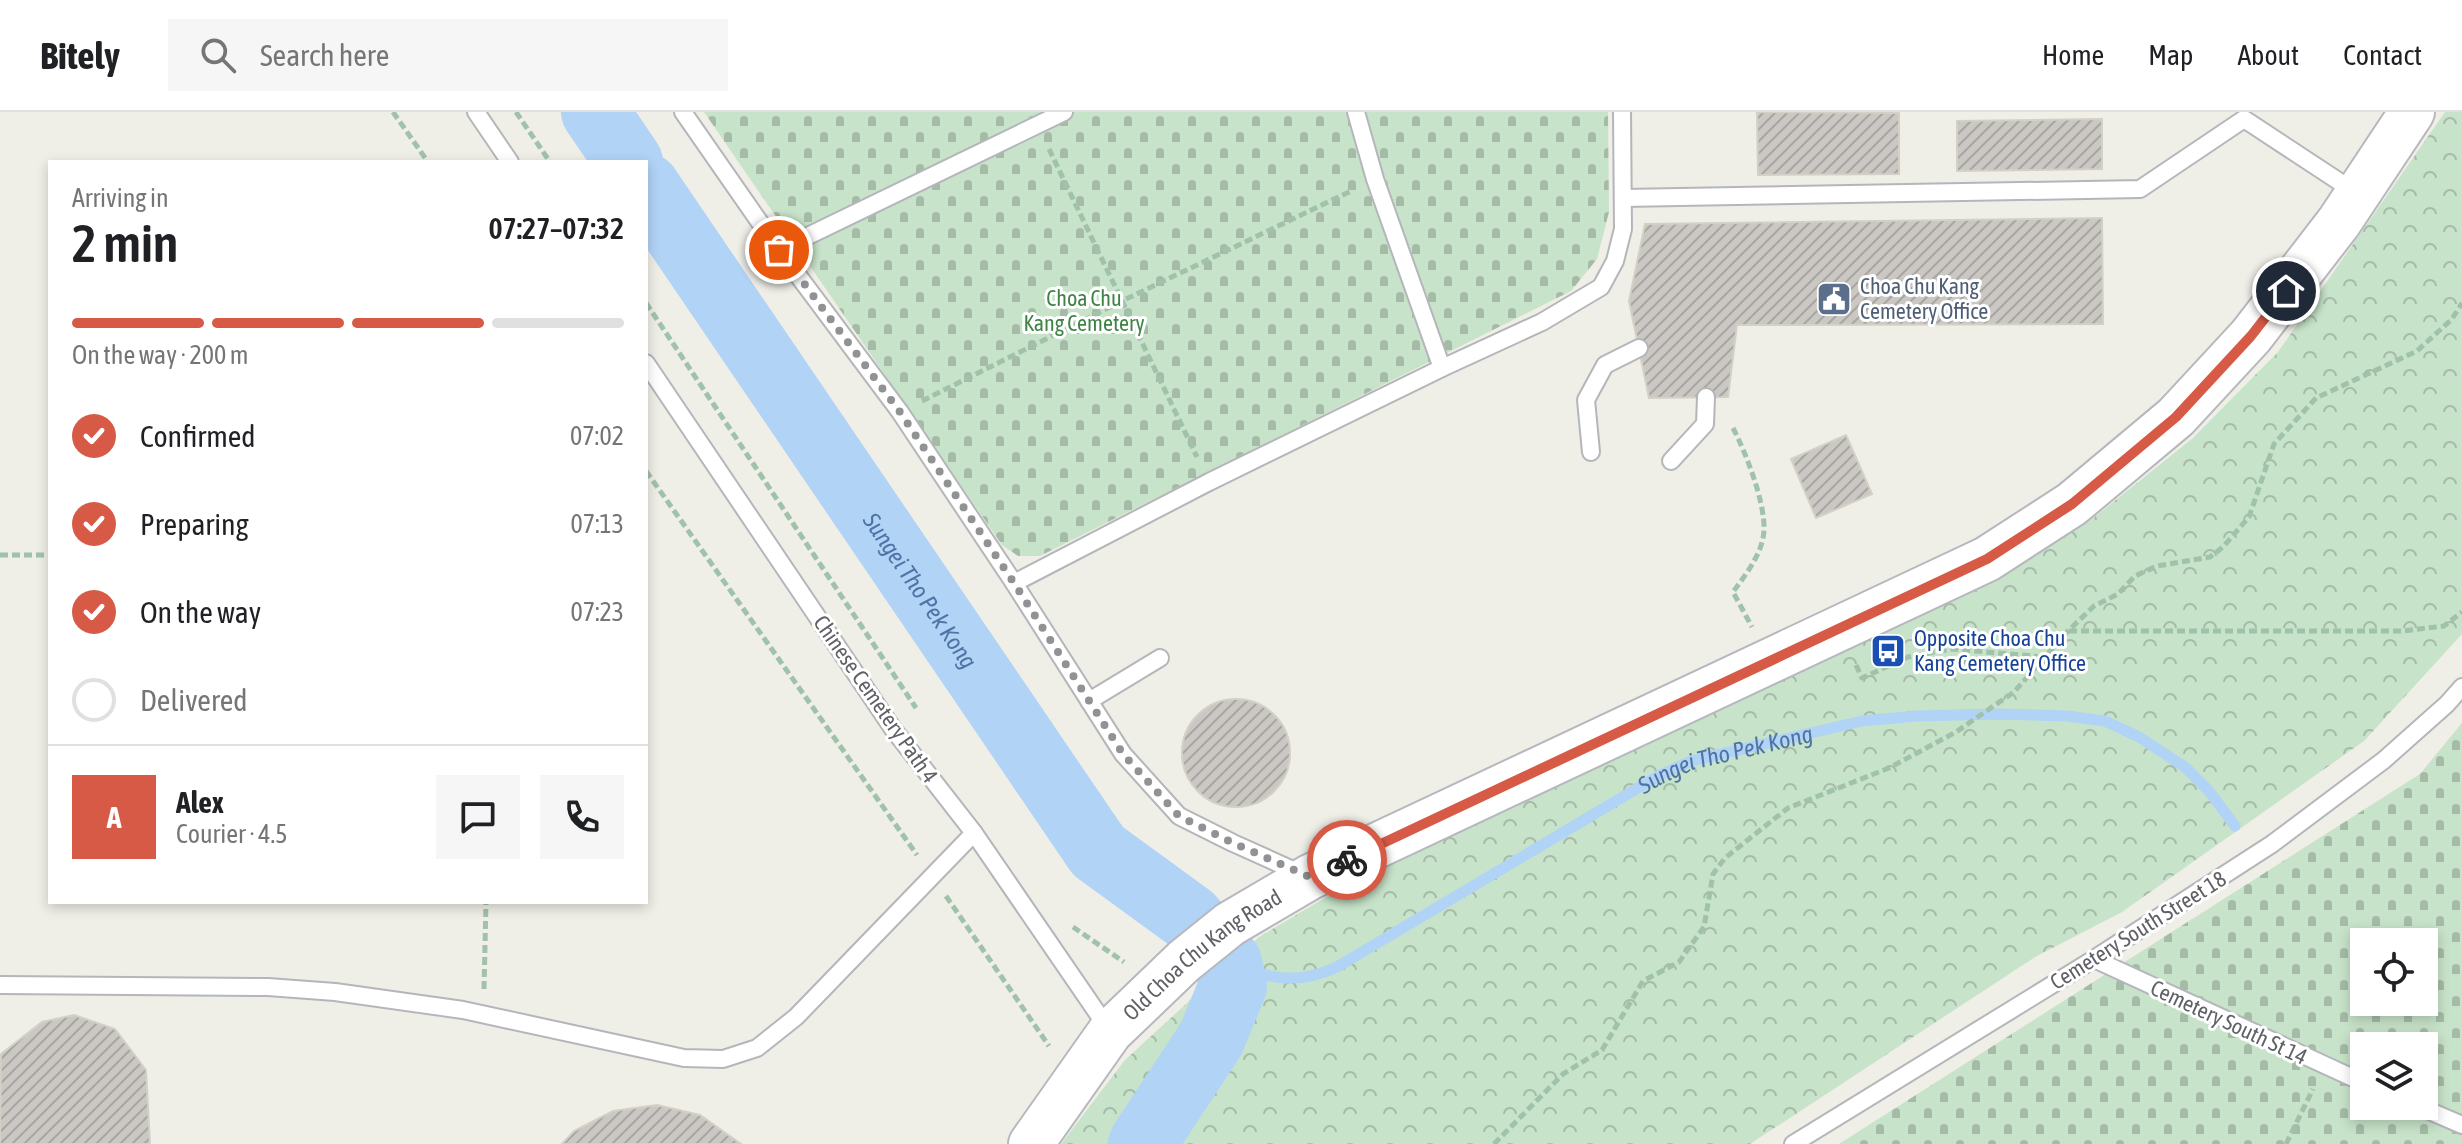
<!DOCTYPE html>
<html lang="en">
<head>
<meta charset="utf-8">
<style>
	:root { --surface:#fff; --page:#f6f6f6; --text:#202124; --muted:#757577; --line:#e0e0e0; --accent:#d75a46 }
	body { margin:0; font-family:"Asap Condensed",sans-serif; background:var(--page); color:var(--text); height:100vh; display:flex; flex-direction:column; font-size:30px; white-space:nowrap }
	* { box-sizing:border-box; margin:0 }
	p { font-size:26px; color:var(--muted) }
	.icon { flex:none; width:44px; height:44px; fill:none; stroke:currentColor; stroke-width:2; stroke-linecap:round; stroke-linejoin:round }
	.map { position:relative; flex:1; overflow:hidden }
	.drawer { position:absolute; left:48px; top:48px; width:600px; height:744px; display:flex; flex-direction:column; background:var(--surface); border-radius:0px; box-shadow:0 4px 12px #0003 }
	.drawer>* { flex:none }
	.tools { position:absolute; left:2350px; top:816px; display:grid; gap:16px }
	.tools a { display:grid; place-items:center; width:88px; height:88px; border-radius:0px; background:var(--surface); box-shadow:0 4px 12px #0003; font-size:40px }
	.pin { position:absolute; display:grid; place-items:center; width:68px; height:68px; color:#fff; margin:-34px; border:4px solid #fff; border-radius:50%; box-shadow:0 2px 8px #0007 }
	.courier { position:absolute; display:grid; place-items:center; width:80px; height:80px; margin:-40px; border:6px solid #d75a46; border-radius:50%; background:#fff; color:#222; box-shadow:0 2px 10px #0007 }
	.headline em { font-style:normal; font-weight:600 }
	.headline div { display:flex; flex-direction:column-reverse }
	.headline { display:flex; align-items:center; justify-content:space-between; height:136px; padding:0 24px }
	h1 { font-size:52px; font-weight:600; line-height:60px }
	.bar { display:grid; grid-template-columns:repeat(4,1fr); gap:12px 8px; align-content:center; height:96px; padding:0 24px }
	.bar i { height:10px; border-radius:6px; background:var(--line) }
	.bar .current { background:var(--accent) }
	.bar p { grid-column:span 4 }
	.line { display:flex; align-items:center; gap:20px; padding:0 24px; border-top:2px solid var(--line) }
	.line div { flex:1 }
	.round { display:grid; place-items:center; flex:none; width:84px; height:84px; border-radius:0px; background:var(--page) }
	ol { padding:0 24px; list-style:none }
	li { display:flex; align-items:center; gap:24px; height:88px }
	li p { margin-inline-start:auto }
	li .icon { padding:8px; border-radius:50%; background:var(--accent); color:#fff; stroke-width:4 }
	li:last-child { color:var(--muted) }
	li i { width:44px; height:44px; border:4px solid var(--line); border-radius:50% }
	header { display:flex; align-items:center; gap:48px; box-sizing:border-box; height:112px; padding:0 40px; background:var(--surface); border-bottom:2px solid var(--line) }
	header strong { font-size:38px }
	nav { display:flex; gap:44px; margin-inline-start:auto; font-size:28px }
	.search { width:560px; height:72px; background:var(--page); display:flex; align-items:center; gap:20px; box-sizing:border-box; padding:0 28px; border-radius:0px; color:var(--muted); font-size:30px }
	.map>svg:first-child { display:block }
</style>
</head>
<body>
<header>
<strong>Bitely</strong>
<div class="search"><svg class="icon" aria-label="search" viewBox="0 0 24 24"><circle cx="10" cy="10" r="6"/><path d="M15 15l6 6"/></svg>Search here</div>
<nav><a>Home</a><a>Map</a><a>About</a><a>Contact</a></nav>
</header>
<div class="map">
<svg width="2462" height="1032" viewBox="0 0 2462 1032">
	<defs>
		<pattern id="cemetery-stones" width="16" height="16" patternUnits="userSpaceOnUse" patternTransform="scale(2)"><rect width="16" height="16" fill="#c7e3c9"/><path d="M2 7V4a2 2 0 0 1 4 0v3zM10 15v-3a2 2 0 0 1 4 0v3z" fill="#a5bba7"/></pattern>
		<pattern id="park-crowns" width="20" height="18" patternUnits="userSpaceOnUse" patternTransform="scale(2)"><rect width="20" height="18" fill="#c7e3c9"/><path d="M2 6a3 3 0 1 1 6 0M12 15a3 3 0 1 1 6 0" fill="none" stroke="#a5bba7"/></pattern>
		<pattern id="building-hatch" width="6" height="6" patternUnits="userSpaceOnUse" patternTransform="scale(2)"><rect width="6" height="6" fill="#cbc8c4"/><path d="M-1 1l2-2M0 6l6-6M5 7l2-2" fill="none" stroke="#a8a6a3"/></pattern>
	</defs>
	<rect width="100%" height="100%" fill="#efeee7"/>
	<!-- cemetery -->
	<g fill="url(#cemetery-stones)" fill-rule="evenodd">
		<path d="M704,0H1608L1609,100L1597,147L1571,179L1040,444H1018L1002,433Z"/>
		<path d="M2462,611V1032H1839L2420,662ZM2364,830H2424V890H2364ZM2364,934H2424V994H2364Z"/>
	</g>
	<!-- park -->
	<path fill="url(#park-crowns)" d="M2445,0H2462V522L2364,629L2122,800L2035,845L1750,1032H1061L1125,948L1259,825L1338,778L1994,467L2087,411L2193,326L2278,240Z"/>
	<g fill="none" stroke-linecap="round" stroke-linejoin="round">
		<!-- stream -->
		<path stroke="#b1d3f6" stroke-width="11" id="s1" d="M1228,851C1268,866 1296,874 1337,855L1658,664L1691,649L1862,609L1917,604L1999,602L2067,604L2105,609L2139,625L2185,655L2209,679L2235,714"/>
		<!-- river -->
		<g stroke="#b1d3f6" stroke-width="68">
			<path d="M595,0L629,50"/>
			<path id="s2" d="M646,75L1098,739L1190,806L1228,851L1233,874L1211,927L1142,1032"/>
		</g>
	</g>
	<!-- building -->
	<g fill="url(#building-hatch)" stroke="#d3d0c6" stroke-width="2">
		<path d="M1757,0L1899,1V62L1758,63Z"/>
		<path d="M2102,7V57L1957,59V9Z"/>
		<path d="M2102,106L2103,212L1737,213L1728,285L1649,286L1629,189L1645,112Z"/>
		<path d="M1846,323L1872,382L1816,406L1791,347Z"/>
		<circle cx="1236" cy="641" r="54"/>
		<path d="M74,903L115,917L146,958L150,1032H0L1,942L42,910Z"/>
		<path d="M657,993L700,1003L741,1032H562L574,1019L613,999Z"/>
	</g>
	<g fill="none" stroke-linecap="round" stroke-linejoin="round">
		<!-- lane casing -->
		<g stroke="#b4b6ba" stroke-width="20">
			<g id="lane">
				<path d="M476,0L510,50"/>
				<path d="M683,0L779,138L900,300L1014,471L1123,642L1179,704L1233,731L1304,763"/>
				<path d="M1356,0L1375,67L1442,256"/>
				<path d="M1623,86L2140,77L2244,7L2358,82"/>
				<path d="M779,138L1064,0"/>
				<path d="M646,251L893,617L974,721L1109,918"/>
				<path d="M1591,340L1586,288L1605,253L1639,236"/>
				<path d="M1671,349L1705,312L1706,285"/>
				<path d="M1014,471L1209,370L1442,256L1542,210L1601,175L1615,149L1623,117L1622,0"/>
				<path d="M1089,589L1160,546"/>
				<path d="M2094,847L2364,971"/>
				<path d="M0,873L268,875L335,880L463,898L684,946L723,947L757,936L796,905L974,721"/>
				<path d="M2418,994L2462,1013"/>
				<path d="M1793,1032L2094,847L2272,732L2384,648L2447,592L2462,575"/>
			</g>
		</g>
		<!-- secondary casing -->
		<g stroke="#b6b8bd" stroke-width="48">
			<g id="secondary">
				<path id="s3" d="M1031,1032L1110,920L1184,849L1230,812L1310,765L1987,447L2072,392L2176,305L2251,224L2339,110L2412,0"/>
			</g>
		</g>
		<!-- path -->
		<g stroke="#a0c2ab" stroke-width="5" stroke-dasharray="8 4" stroke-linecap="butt">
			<path d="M393,0L428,50"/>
			<path d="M516,0L550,50"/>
			<path d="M1049,37L1197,345"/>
			<path d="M646,191L916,596"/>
			<path d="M922,289L1122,189L1351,79"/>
			<path d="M1733,316C1746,341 1765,390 1764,418C1763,441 1746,462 1733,480L1752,515"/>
			<path d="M646,359L917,743"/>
			<path d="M0,443H50"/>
			<path d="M2069,519H2403L2444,514L2462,500"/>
			<path d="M1856,553L1862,566L1908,545L1952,537L2044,545"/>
			<path d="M946,784L1049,934"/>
			<path d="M1073,815L1124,850"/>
			<path d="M484,877L486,790"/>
			<path d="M1494,1032L1563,962L1602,938L1643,869L1679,850L1704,815L1713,762L1725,746L1788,696L1889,656L1956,620L2014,580L2068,519L2094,494L2118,482L2135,464L2157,454L2210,445L2223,435L2249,405L2274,332L2316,286L2417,239L2452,207L2462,191"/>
			<path d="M2286,1032L2313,977"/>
		</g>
		<!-- lane -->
		<use href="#lane" stroke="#fff" stroke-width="16"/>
		<!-- secondary -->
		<use href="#secondary" stroke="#fff" stroke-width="44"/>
	</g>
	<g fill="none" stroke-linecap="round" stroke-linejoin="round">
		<!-- done -->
		<path stroke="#919293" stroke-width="8" stroke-dasharray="0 14.4" d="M779,138L900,300L1014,471L1123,642L1179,704L1233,731L1310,765L1347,748"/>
		<!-- route -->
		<path stroke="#d75a46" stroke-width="10" d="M1347,748L1987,447L2072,392L2176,305L2251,224L2286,179"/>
	</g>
	<!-- icons -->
	<defs>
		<g id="civic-square" transform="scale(1.8)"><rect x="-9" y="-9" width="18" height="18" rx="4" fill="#5c6f8a" stroke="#fff"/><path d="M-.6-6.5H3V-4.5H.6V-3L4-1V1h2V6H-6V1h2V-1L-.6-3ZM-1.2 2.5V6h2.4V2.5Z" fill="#fff"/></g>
		<g id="bus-square" transform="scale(1.8)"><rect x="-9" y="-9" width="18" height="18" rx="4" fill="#1a4fb4" stroke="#fff"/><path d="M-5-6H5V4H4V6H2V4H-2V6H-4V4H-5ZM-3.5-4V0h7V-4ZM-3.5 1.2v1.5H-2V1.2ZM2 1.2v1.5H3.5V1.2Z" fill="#fff"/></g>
	</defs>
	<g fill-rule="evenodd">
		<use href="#civic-square" x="1834" y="187"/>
		<use href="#bus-square" x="1888" y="539"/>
	</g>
	<g text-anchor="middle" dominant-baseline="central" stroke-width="6" stroke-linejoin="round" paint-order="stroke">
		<!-- service labels -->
		<g font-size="22" fill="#4e5e75" stroke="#fff" text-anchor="start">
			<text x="1860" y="174">Choa Chu Kang<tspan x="1860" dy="25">Cemetery Office</tspan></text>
		</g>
		<!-- park labels -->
		<g font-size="22" fill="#408347" stroke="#fff">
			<text x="1084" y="186">Choa Chu<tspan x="1084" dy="25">Kang Cemetery</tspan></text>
		</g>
		<!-- transit labels -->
		<g font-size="22" fill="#164399" stroke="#fff" text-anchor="start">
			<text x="1914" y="526">Opposite Choa Chu<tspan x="1914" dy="25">Kang Cemetery Office</tspan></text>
		</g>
		<!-- street labels -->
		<g font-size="22" fill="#5f6166" stroke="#fff">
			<text transform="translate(876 587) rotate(55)">Chinese Cemetery Path 4</text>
			<text transform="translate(2138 818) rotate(-32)">Cemetery South Street 18</text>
			<text stroke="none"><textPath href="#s3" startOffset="258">Old Choa Chu Kang Road</textPath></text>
			<text transform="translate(2229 910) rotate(25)">Cemetery South St 14</text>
		</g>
		<!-- water labels -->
		<g font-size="24" font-style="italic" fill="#4e74a6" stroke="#fff">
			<text stroke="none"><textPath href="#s2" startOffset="488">Sungei Tho Pek Kong</textPath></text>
			<text stroke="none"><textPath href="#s1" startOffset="556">Sungei Tho Pek Kong</textPath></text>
		</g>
	</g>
</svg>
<div class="tools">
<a><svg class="icon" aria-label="locate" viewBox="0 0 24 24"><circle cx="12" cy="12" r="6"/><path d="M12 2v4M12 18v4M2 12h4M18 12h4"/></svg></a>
<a><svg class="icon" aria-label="layers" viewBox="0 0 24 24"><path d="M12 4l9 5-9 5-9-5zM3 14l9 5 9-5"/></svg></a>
</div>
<div class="pin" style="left:779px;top:138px;background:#ea580c"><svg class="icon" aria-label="bag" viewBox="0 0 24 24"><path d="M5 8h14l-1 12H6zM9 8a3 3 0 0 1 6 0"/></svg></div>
<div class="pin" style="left:2286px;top:179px;background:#1f2937"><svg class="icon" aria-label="home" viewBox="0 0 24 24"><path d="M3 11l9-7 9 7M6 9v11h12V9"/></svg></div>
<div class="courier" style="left:1347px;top:748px"><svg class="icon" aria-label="bike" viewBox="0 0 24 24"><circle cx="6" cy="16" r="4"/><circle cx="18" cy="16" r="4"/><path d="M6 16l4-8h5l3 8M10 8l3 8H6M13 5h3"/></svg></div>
<section class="drawer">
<div class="headline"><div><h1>2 min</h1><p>Arriving in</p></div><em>07:27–07:32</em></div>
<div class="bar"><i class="current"></i><i class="current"></i><i class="current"></i><i></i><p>On the way · 200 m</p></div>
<ol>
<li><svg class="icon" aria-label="check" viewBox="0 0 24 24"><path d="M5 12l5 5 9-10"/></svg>Confirmed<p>07:02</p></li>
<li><svg class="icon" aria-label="check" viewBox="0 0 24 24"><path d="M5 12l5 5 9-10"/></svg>Preparing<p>07:13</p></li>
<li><svg class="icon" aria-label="check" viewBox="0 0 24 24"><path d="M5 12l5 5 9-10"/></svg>On the way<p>07:23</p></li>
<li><i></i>Delivered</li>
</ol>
<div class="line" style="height:144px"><b class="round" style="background:var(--accent);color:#fff">A</b><div><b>Alex</b><p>Courier · 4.5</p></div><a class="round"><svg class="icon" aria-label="chat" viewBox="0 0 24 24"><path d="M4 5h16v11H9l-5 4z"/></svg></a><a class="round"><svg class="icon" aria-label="phone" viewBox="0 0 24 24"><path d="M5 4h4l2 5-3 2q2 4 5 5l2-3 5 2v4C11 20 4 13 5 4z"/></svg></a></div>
</section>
</div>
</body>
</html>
